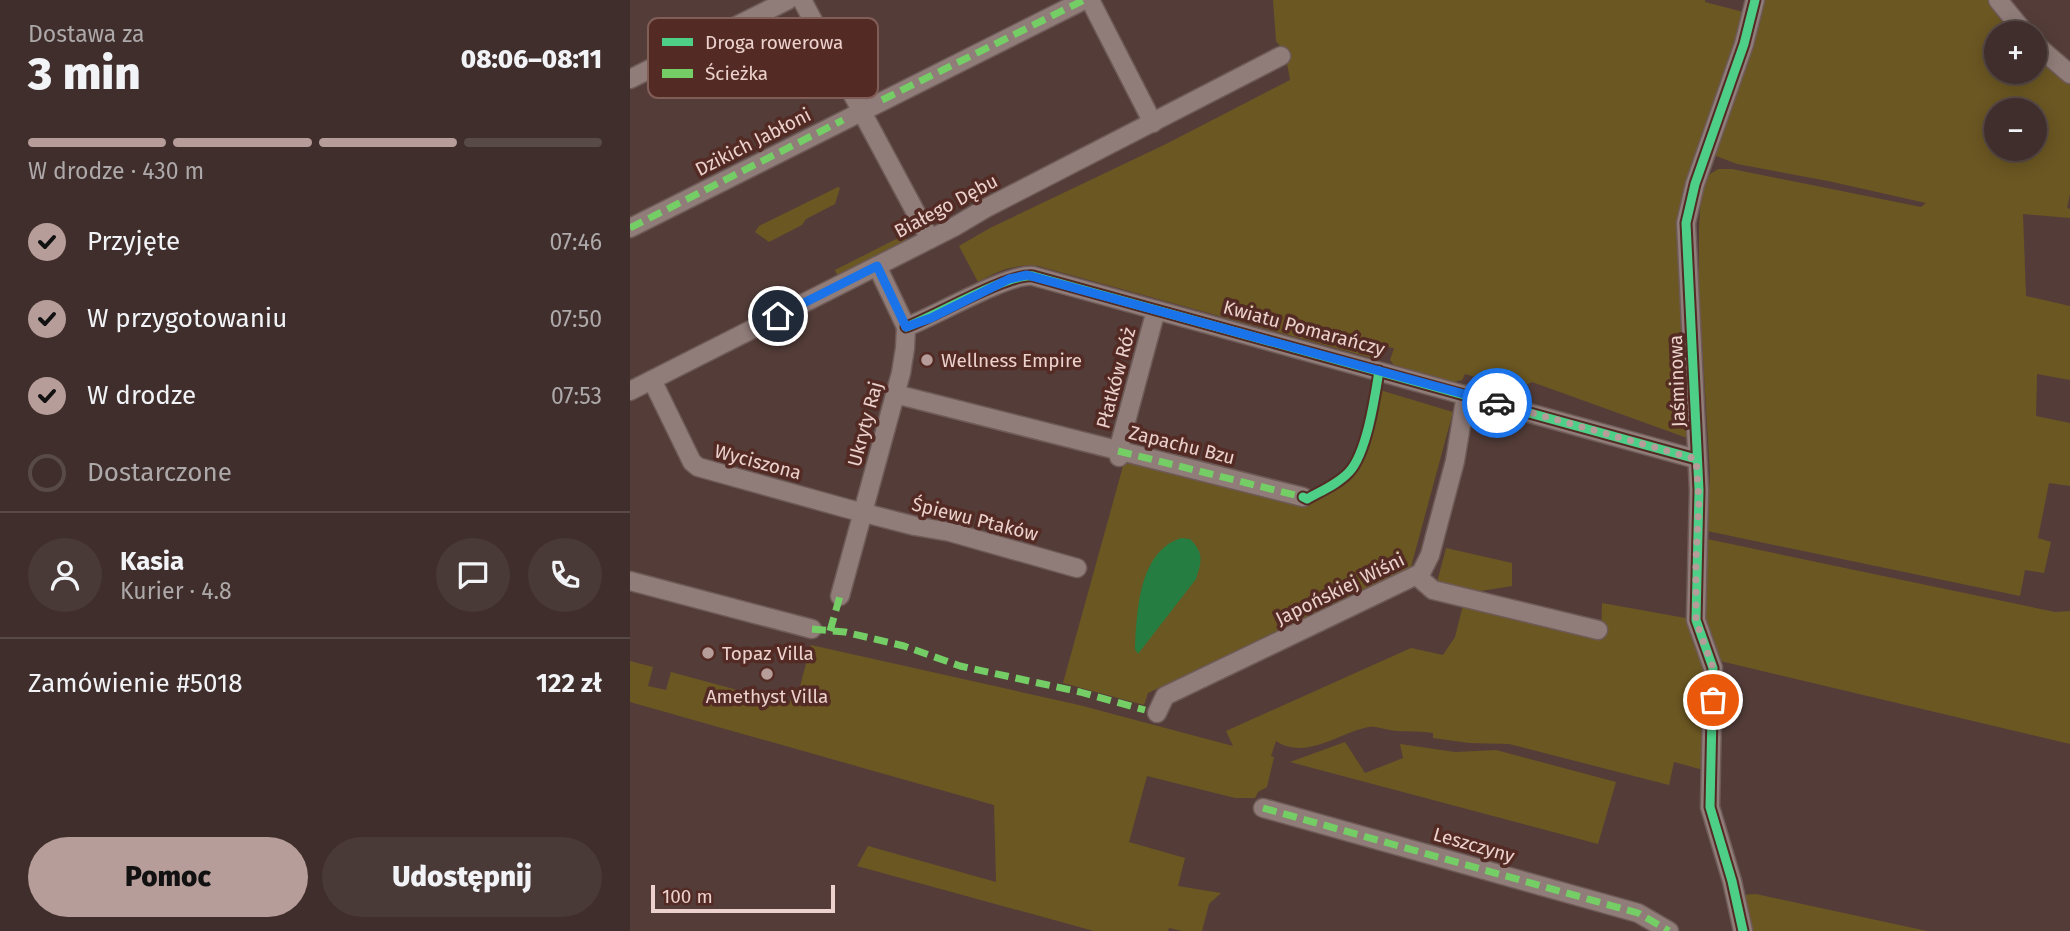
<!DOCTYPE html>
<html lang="pl">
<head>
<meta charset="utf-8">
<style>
	:root { --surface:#3f2e2b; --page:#4a3a37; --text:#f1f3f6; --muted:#ada8a9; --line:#584a47; --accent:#b79d99 }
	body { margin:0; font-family:"Fira Sans",sans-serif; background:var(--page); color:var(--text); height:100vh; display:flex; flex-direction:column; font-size:26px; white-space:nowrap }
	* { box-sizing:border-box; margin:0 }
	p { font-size:23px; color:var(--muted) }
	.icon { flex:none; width:38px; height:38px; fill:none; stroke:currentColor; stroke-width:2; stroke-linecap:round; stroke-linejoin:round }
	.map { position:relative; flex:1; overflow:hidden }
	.sheet { display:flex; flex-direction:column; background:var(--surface); width:630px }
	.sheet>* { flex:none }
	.tools { position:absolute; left:1354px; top:21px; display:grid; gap:14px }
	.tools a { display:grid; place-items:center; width:63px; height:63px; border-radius:50%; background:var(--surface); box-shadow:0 4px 18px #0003,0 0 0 2px var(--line); font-size:35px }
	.scale { position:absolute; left:21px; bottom:18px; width:184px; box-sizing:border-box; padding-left:7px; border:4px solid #ecd1cd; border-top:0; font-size:19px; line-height:24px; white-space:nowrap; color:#ecd1cd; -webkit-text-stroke:5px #532b24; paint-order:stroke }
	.pin { position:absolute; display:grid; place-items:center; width:60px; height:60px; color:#fff; margin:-30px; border:4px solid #fff; border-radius:50%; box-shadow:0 2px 7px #0007 }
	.courier { position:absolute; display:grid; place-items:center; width:70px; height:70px; margin:-35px; border:5px solid #1a73e8; border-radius:50%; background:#fff; color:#222; box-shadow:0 2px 9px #0007 }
	.overview em { font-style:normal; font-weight:800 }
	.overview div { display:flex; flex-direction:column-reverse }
	.overview { display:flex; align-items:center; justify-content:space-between; height:119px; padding:0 28px }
	h1 { font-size:46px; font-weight:800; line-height:52px }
	.bar { display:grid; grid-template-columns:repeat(4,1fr); gap:10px 7px; align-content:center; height:84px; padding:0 28px }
	.bar i { height:9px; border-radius:5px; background:var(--line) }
	.bar .current { background:var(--accent) }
	.bar p { grid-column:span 4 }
	.line { display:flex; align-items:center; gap:18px; padding:0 28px; border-top:2px solid var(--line) }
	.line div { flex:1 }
	.round { display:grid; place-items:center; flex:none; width:74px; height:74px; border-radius:37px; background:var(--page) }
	ol { padding:0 28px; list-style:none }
	li { display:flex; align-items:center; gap:21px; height:77px }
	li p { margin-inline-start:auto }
	li .icon { padding:7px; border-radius:50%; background:var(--accent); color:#111; stroke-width:4 }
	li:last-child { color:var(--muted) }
	li i { width:38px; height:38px; border:4px solid var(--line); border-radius:50% }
	.primary-button { display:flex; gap:14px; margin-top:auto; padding:14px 28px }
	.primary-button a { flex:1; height:80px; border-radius:42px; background:var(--accent); color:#111; font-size:28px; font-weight:800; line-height:80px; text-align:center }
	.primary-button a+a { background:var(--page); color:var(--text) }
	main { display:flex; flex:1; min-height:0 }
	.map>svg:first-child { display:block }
</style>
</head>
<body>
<main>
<section class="sheet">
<div class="overview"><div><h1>3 min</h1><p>Dostawa za</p></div><em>08:06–08:11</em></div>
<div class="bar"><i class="current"></i><i class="current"></i><i class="current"></i><i></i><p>W drodze · 430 m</p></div>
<ol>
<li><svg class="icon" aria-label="check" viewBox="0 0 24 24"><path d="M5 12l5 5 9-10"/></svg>Przyjęte<p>07:46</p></li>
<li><svg class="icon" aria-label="check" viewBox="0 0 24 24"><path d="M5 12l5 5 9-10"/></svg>W przygotowaniu<p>07:50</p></li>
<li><svg class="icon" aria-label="check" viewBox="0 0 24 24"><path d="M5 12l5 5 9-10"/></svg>W drodze<p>07:53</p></li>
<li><i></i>Dostarczone</li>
</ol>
<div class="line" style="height:126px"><a class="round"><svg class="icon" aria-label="person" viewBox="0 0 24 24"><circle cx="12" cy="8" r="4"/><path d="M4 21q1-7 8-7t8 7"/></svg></a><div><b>Kasia</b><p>Kurier · 4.8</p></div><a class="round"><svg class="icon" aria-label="chat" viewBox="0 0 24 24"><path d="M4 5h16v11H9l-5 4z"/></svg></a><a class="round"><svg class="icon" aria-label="phone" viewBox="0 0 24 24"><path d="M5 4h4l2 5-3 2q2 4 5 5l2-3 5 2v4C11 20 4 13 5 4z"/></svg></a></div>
<div class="line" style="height:91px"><div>Zamówienie #5018</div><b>122 zł</b></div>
<div class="primary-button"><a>Pomoc</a><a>Udostępnij</a></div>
</section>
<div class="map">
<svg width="1440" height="931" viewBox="0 0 1440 931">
	<rect width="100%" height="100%" fill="#543d39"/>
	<!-- green -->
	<g fill="#6b5722" fill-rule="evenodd">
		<path d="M643,0H1075V2L1117,13L1057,189H1054L1051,223L1060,439L902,382L888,389L835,374L832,380L824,382L764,365L760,360L764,348L749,346L745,357L742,358L408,266C385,264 369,270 348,282L329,246L360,228L536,144L660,80L655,52L646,41Z"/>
		<path d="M1130,0H1364L1389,33H1367V72H1405V47L1440,78V194L1437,208L1440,209V218L1393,214L1396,296L1440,306V380L1407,374L1406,416L1440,423V486L1419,483L1408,538L1421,542L1414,573L1395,570L1390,596L1077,531L1080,473L1069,292V229L1071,194L1074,178L1088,169H1102L1291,207L1296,203L1198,181L1107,164L1081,154ZM1367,110H1405V149H1367Z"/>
		<path d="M208,187L210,188L205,204L176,219L172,225L139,242L125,232L129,226Z"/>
		<path d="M274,235L279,244L209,279L205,270Z"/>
		<path d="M750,390L823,412L781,567L518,693L514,705L433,683L495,459L675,503L713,480L727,466Z"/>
		<path d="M1077,539L1425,612L1440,611V744L1086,660L1072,625L1071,542Z"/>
		<path d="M816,548L882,563V586L838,593L806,586Z"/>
		<path d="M834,601L971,634L972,603L1061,619L1075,661L1077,771L1044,762L1039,785L879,744L839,743L803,738V733C786,730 771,733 755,729C750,728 743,726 739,727C710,732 676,761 646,741L641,756L644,757L637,787L628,792L625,798H605L517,776L499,842L555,858L548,886L591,893L579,904L572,931H552L539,928L538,931H464L227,866L238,846L366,882L364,805L0,702V661L23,667L18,686L36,690L41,672L159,704L162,693L168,694L181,645L449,705L603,746L596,731L781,648L813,655L825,637Z"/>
		<path d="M715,742L735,773L773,758L770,744L825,752L866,750L986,782L968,844L660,762Z"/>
		<path d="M1126,894L1297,931H1120L1111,895Z"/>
	</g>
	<!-- water -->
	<path fill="#267d41" d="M551,538L560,539C574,553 572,561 566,579L508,654L505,649C507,613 508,552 551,538Z"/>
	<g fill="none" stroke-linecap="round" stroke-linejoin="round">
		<!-- minor casing -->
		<g stroke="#6e5a57" stroke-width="21">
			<g id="minor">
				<path d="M172,0L300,239"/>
				<path d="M460,0L523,123"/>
				<path d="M1368,0L1395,33"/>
				<path d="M1405,44L1440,74"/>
				<path d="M0,79L158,0"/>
				<path d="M0,228L454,0"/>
				<path d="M276,327C306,316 378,273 403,276L1066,459"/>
				<path d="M22,380L62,462L68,467L215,508L285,526L320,532L447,568"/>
				<path d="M0,391L324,227L356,208L651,56"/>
				<path d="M265,394L673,497"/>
				<path d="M489,457L488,451L526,310"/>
				<path d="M787,576L803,590L968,630"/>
				<path d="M0,581L182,629"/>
				<path d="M210,596L271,373L275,348L276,327L247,266"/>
				<path d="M527,713L535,696L791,573L800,555L825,461L836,395"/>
				<path d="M633,808L1008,913L1039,931"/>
				<path d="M1113,931L1102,881L1080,807L1083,668L1066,620L1069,490L1056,223L1065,184L1114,44L1125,0"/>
			</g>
		</g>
		<!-- minor -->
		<use href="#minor" stroke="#907d7a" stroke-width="18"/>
		<!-- quiet -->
		<g stroke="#74ce65" stroke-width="7" stroke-dasharray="14 7" stroke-linecap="butt">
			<path d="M252,100L454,0"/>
			<path d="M0,228L213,120"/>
			<path d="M488,451L673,497"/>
			<path d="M182,629L215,632L274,646L330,666L450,692L515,710"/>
			<path d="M200,631L210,596"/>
			<path d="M633,808L1008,913L1039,931"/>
		</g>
		<!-- cycleway casing -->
		<g stroke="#532b24" stroke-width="13">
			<g id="cycleway">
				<path d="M276,327C306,316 378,273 403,276L1066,459"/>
				<path d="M673,497L677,499C691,491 708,484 719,472C737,453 745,396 749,371"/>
				<path d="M1113,931L1102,881L1080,807L1083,668L1066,620L1069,490L1056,223L1065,184L1114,44L1125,0"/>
			</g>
		</g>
		<!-- cycleway -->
		<use href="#cycleway" stroke="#4dcf88" stroke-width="9"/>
	</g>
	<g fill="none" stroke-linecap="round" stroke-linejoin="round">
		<!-- done -->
		<path stroke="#b79d99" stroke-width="7" stroke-dasharray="0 12.6" d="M867,403L1066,459L1069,500L1066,559V621L1083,668V700"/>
		<!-- route -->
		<path stroke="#1a73e8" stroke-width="9" d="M148,316L247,266L276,327L301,318L379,279L397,275L867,403"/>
	</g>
	<!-- markers -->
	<g fill="#b79d99" stroke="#532b24" stroke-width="2.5">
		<circle cx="297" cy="360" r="7"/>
		<circle cx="78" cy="653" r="7"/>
		<circle cx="137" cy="674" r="7"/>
	</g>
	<g text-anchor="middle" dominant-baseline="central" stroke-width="7" stroke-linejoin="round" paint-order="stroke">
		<!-- street labels -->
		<g font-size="19" fill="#ecd1cd" stroke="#532b24">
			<text transform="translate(123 142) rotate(-27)">Dzikich Jabłoni</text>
			<text transform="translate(316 206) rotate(-28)">Białego Dębu</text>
			<text transform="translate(674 328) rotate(15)">Kwiatu Pomarańczy</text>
			<text transform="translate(486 378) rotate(-75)">Płatków Róż</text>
			<text transform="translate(1047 381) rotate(-92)">Jaśminowa</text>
			<text transform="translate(235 424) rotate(-75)">Ukryty Raj</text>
			<text transform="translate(552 445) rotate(14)">Zapachu Bzu</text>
			<text transform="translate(128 462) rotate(15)">Wyciszona</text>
			<text transform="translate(345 519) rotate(14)">Śpiewu Ptaków</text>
			<text transform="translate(710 589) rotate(-26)">Japońskiej Wiśni</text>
			<text transform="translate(844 845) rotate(16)">Leszczyny</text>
		</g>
		<!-- poi labels -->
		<g font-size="19" fill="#ecd1cd" stroke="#532b24" text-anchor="start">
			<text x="311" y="360">Wellness Empire</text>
			<text x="92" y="653">Topaz Villa</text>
			<text x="137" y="696" text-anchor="middle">Amethyst Villa</text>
		</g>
	</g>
	<!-- legend -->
	<rect x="18" y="18" width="230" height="80" rx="10" fill="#532b24" stroke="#815d57" stroke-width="2"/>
	<rect x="32" y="38" width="31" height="8" fill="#4dcf88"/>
	<rect x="32" y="69" width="31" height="9" fill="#74ce65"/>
	<g font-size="19" fill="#ecd1cd">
		<text x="75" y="49">Droga rowerowa</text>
		<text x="75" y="80">Ścieżka</text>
	</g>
</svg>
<div class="tools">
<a>+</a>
<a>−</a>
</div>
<div class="scale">100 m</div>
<div class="pin" style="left:1083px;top:700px;background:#ea580c"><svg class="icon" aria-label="bag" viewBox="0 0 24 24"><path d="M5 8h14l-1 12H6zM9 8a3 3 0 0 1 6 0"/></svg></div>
<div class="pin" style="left:148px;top:316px;background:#1f2937"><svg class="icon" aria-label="home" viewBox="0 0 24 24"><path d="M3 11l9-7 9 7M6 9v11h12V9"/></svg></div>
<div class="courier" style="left:867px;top:403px"><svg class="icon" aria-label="car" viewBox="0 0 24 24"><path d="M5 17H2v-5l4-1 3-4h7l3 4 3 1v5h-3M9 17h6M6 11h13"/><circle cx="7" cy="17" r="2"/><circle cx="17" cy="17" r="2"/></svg></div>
</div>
</main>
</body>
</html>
